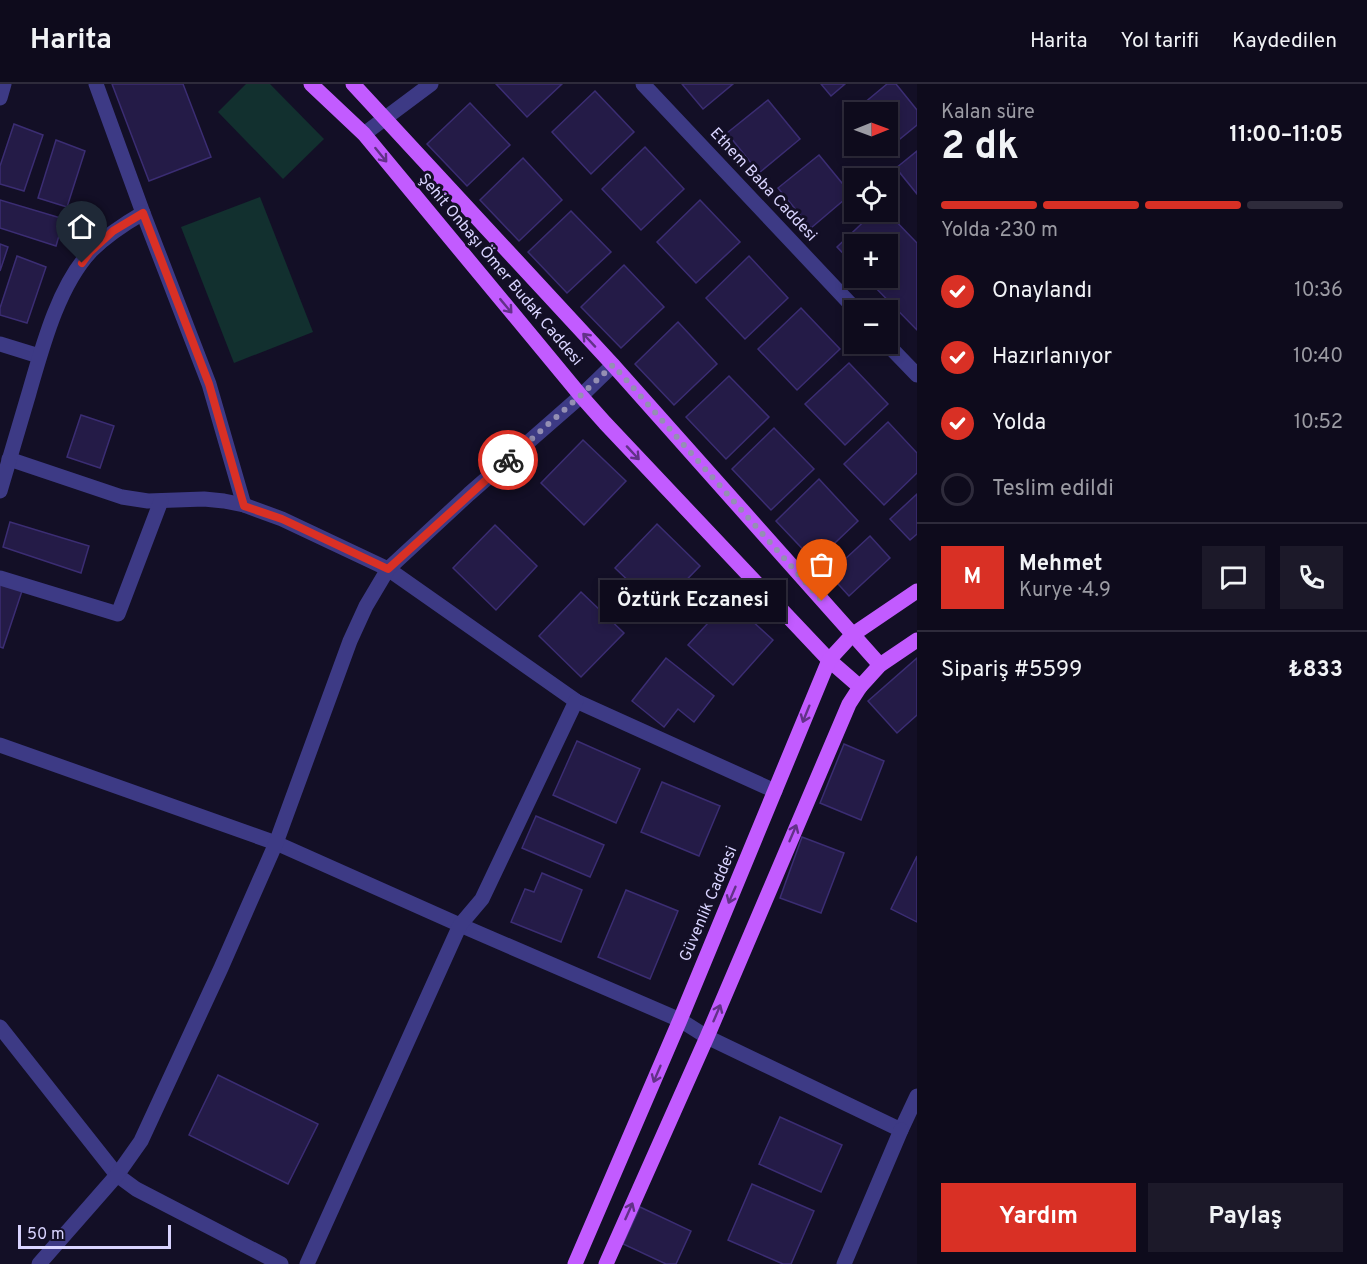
<!DOCTYPE html>
<html lang="tr">
<head>
<meta charset="utf-8">
<style>
	:root { --surface:#0e0b1c; --page:#1c1929; --text:#f1f3f6; --muted:#9b9ba3; --line:#2e2b3b; --accent:#d93025 }
	body { margin:0; font-family:Overpass,sans-serif; background:var(--page); color:var(--text); height:100vh; display:flex; flex-direction:column; font-size:22px; white-space:nowrap }
	* { box-sizing:border-box; margin:0 }
	p { font-size:20px; color:var(--muted) }
	.icon { flex:none; width:33px; height:33px; fill:none; stroke:currentColor; stroke-width:2; stroke-linecap:round; stroke-linejoin:round }
	.map { position:relative; flex:1; overflow:hidden }
	.sheet { display:flex; flex-direction:column; background:var(--surface); width:450px }
	.sheet>* { flex:none }
	.needle { width:39px; rotate:89deg }
	.tools { position:absolute; left:844px; top:18px; display:grid; gap:12px }
	.tools a { display:grid; place-items:center; width:54px; height:54px; border-radius:0px; background:var(--surface); box-shadow:0 3px 9px #0003,0 0 0 2px var(--line); font-size:30px }
	.scale { position:absolute; left:18px; bottom:15px; width:153px; box-sizing:border-box; padding-left:6px; border:3px solid #d9d4ff; border-top:0; font-size:16px; line-height:21px; white-space:nowrap; color:#d9d4ff; -webkit-text-stroke:4px #130f26; paint-order:stroke }
	.pin { position:absolute; display:grid; place-items:center; width:51px; height:51px; color:#fff; margin:-62px -26px; border-radius:50% 50% 50% 0; rotate:-45deg; box-shadow:0 0 6px #0007 }
	.pin .icon { rotate:45deg }
	.courier { position:absolute; display:grid; place-items:center; width:60px; height:60px; margin:-30px; border:4px solid #d93025; border-radius:50%; background:#fff; color:#222; box-shadow:0 2px 8px #0007 }
	.bubble { position:absolute; height:42px; border-radius:0px; background:var(--surface); box-shadow:0 3px 9px #0003,0 0 0 2px var(--line); font-size:20px; font-weight:700; line-height:42px; text-align:center }
	.head em { font-style:normal; font-weight:700 }
	.head div { display:flex; flex-direction:column-reverse }
	.head { display:flex; align-items:center; justify-content:space-between; height:102px; padding:0 24px }
	h1 { font-size:39px; font-weight:700; line-height:45px }
	.bar { display:grid; grid-template-columns:repeat(4,1fr); gap:9px 6px; align-content:center; height:72px; padding:0 24px }
	.bar i { height:8px; border-radius:4px; background:var(--line) }
	.bar .on { background:var(--accent) }
	.bar p { grid-column:span 4 }
	.line { display:flex; align-items:center; gap:15px; padding:0 24px; border-top:2px solid var(--line) }
	.line div { flex:1 }
	.round { display:grid; place-items:center; flex:none; width:63px; height:63px; border-radius:0px; background:var(--page) }
	ol { padding:0 24px; list-style:none }
	li { display:flex; align-items:center; gap:18px; height:66px }
	li p { margin-inline-start:auto }
	li .icon { padding:6px; border-radius:50%; background:var(--accent); color:#fff; stroke-width:4 }
	li:last-child { color:var(--muted) }
	li i { width:33px; height:33px; border:3px solid var(--line); border-radius:50% }
	.button { display:flex; gap:12px; margin-top:auto; padding:12px 24px }
	.button a { flex:1; height:69px; border-radius:0px; background:var(--accent); color:#fff; font-size:24px; font-weight:700; line-height:69px; text-align:center }
	.button a+a { background:var(--page); color:var(--text) }
	header { display:flex; align-items:center; gap:36px; box-sizing:border-box; height:84px; padding:0 30px; background:var(--surface); border-bottom:2px solid var(--line) }
	header strong { font-size:28px }
	nav { display:flex; gap:33px; margin-inline-start:auto; font-size:21px }
	main { display:flex; flex:1; min-height:0 }
	.map>svg:first-child { display:block }
</style>
</head>
<body>
<header>
<strong>Harita</strong>
<nav><a>Harita</a><a>Yol tarifi</a><a>Kaydedilen</a></nav>
</header>
<main>
<div class="map">
<svg width="917" height="1180" viewBox="0 0 917 1180">
	<rect width="100%" height="100%" fill="#130f26"/>
	<!-- green -->
	<g fill="#12302f">
		<path d="M246,0H270L324,55L283,95L218,28Z"/>
		<path d="M260,113L313,248L234,279L181,143Z"/>
	</g>
	<!-- building -->
	<g fill="#241b47" stroke="#3b2d73" stroke-width="1.5">
		<path d="M112,0H183L211,73L149,97Z"/>
		<path d="M496,0H562L527,33Z"/>
		<path d="M682,0H733L703,25Z"/>
		<path d="M821,0H845L831,12Z"/>
		<path d="M887,0H896L917,26V41L884,68L878,62H888V28H855V33L852,29Z"/>
		<path d="M595,7L634,48L591,90L552,48Z"/>
		<path d="M768,16L800,55L759,89L727,49Z"/>
		<path d="M470,19L510,61L467,102L427,60Z"/>
		<path d="M14,40L43,51L24,107L0,100V82Z"/>
		<path d="M56,56L85,67L67,123L38,114Z"/>
		<path d="M645,63L684,105L641,146L602,105Z"/>
		<path d="M917,67V110L896,84Z"/>
		<path d="M819,71L851,110L811,144L778,104Z"/>
		<path d="M523,74L562,116L519,157L480,116Z"/>
		<path d="M0,116L64,135L56,162L0,144Z"/>
		<path d="M700,116L740,158L696,199L657,158Z"/>
		<path d="M571,127L611,168L567,209L528,168Z"/>
		<path d="M874,128H887L917,159V246L866,194H888V160H855V182L837,163Z"/>
		<path d="M0,160L8,163L0,187Z"/>
		<path d="M17,172L46,183L27,239L0,231V224Z"/>
		<path d="M749,172L788,214L745,255L706,214Z"/>
		<path d="M624,181L664,223L621,264L581,223Z"/>
		<path d="M801,224L840,265L797,306L758,265Z"/>
		<path d="M678,238L717,280L674,321L635,280Z"/>
		<path d="M849,279L888,320L845,361L805,320Z"/>
		<path d="M729,292L769,333L726,375L686,333Z"/>
		<path d="M81,331L114,342L100,384L67,373Z"/>
		<path d="M888,338L917,369V389L884,421L844,380Z"/>
		<path d="M774,344L814,385L771,426L732,385Z"/>
		<path d="M583,356L626,397L584,441L541,399Z"/>
		<path d="M819,395L858,437L815,478L776,437Z"/>
		<path d="M917,410V450L910,456L890,435Z"/>
		<path d="M10,438L89,462L81,489L3,463Z"/>
		<path d="M657,440L700,482L658,525L615,484Z"/>
		<path d="M495,441L537,482L496,526L453,484Z"/>
		<path d="M870,452L890,474L849,512L829,490Z"/>
		<path d="M0,499L22,507L3,564L0,563Z"/>
		<path d="M581,508L624,549L581,593L539,552Z"/>
		<path d="M729,516L773,556L733,601L688,561Z"/>
		<path d="M666,574L714,612L694,638L678,625L664,643L632,617Z"/>
		<path d="M917,574V631L897,649L868,617Z"/>
		<path d="M577,657L640,685L616,739L553,711Z"/>
		<path d="M844,660L884,677L861,736L820,719Z"/>
		<path d="M662,698L720,722L699,772L641,748Z"/>
		<path d="M536,732L604,761L590,793L522,764Z"/>
		<path d="M802,753L844,769L821,829L780,814Z"/>
		<path d="M917,772V838L891,825Z"/>
		<path d="M542,789L582,806L561,858L511,838L525,805L534,808Z"/>
		<path d="M626,806L678,827L650,895L598,873Z"/>
		<path d="M218,991L318,1040L288,1100L189,1051Z"/>
		<path d="M780,1033L842,1061L821,1108L759,1080Z"/>
		<path d="M752,1100L814,1127L791,1180H783L728,1156Z"/>
		<path d="M640,1123L691,1147L676,1180H666L623,1160Z"/>
	</g>
	<g fill="none" stroke-linecap="round" stroke-linejoin="round">
		<!-- minor -->
		<g stroke="#3d3a85" stroke-width="15">
			<path d="M96,0L143,129L209,300L244,421"/>
			<path d="M643,0L856,226"/>
			<path d="M0,14L4,0"/>
			<path d="M364,50L431,0"/>
			<path d="M0,260L39,272"/>
			<path d="M887,260L917,291"/>
			<path d="M9,375L122,413L148,417L204,415L224,417L244,421L282,435L388,485L576,617L775,707"/>
			<path d="M0,407C10,374 19,342 29,309C42,264 58,202 91,167C107,151 124,140 143,129"/>
			<path d="M0,494L118,530L161,417"/>
			<path d="M0,661L276,759L460,841L680,936L707,953L901,1046L917,1012"/>
			<path d="M0,943L117,1091L136,1105L281,1180"/>
			<path d="M39,1180L117,1091L141,1057L221,884L276,759L350,557L366,522L388,485L469,410L581,312L613,281"/>
			<path d="M307,1180L460,841L482,815L576,617"/>
			<path d="M844,1180L901,1046"/>
		</g>
		<!-- major -->
		<g stroke="#c25bff" stroke-width="15">
			<path d="M311,0L364,50L581,312L605,339L829,576L860,603"/>
			<path d="M353,0L613,281L880,581"/>
			<path d="M575,1180L680,936L829,576L852,551L917,507"/>
			<path d="M606,1180L707,953L849,620L860,603L880,581L917,556"/>
		</g>
	</g>
	<!-- one-way arrows -->
	<defs><path id="oneway-shaft" d="M-6 0H5M1.5-3L5.5 0L1.5 3" fill="none" stroke-width="1.6" stroke-linecap="round" stroke-linejoin="round" transform="scale(1.5)"/></defs>
	<g stroke="#623188">
		<use href="#oneway-shaft" transform="translate(381 71) rotate(51)"/>
		<use href="#oneway-shaft" transform="translate(506 222) rotate(50)"/>
		<use href="#oneway-shaft" transform="translate(589 256) rotate(-133)"/>
		<use href="#oneway-shaft" transform="translate(633 369) rotate(47)"/>
		<use href="#oneway-shaft" transform="translate(806 630) rotate(112)"/>
		<use href="#oneway-shaft" transform="translate(793 749) rotate(-67)"/>
		<use href="#oneway-shaft" transform="translate(732 811) rotate(113)"/>
		<use href="#oneway-shaft" transform="translate(717 929) rotate(-67)"/>
		<use href="#oneway-shaft" transform="translate(657 990) rotate(113)"/>
		<use href="#oneway-shaft" transform="translate(629 1127) rotate(-66)"/>
	</g>
	<g fill="none" stroke-linecap="round" stroke-linejoin="round">
		<!-- done -->
		<path stroke="#948fb3" stroke-width="6" stroke-dasharray="0 10.8" d="M508,376L580,312L613,281L822,517"/>
		<!-- route -->
		<path stroke="#d93025" stroke-width="8" d="M82,179L90,168L113,147L143,129L209,300L244,422L282,435L388,485L508,376"/>
	</g>
	<g text-anchor="middle" dominant-baseline="central" stroke-width="6" stroke-linejoin="round" paint-order="stroke">
		<!-- street labels -->
		<g font-size="16" fill="#d9d4ff" stroke="#130f26">
			<text transform="translate(763 101) rotate(47)">Ethem Baba Caddesi</text>
			<text transform="translate(500 186) rotate(50)">Şehit Onbaşı Ömer Budak Caddesi</text>
			<text transform="translate(709 820) rotate(-67)">Güvenlik Caddesi</text>
		</g>
	</g>
</svg>
<div class="tools">
<a><svg class="needle" viewBox="-14 -14 28 28"><path d="M0-13l5 13h-10z" fill="#e53935"/><path d="M0 13l5-13h-10z" fill="#9b9ba3"/></svg></a>
<a><svg class="icon" aria-label="locate" viewBox="0 0 24 24"><circle cx="12" cy="12" r="6"/><path d="M12 2v4M12 18v4M2 12h4M18 12h4"/></svg></a>
<a>+</a>
<a>−</a>
</div>
<div class="scale">50 m</div>
<div class="pin" style="left:822px;top:517px;background:#ea580c"><svg class="icon" aria-label="bag" viewBox="0 0 24 24"><path d="M5 8h14l-1 12H6zM9 8a3 3 0 0 1 6 0"/></svg></div>
<div class="pin" style="left:82px;top:179px;background:#1f2937"><svg class="icon" aria-label="home" viewBox="0 0 24 24"><path d="M3 11l9-7 9 7M6 9v11h12V9"/></svg></div>
<div class="courier" style="left:508px;top:376px"><svg class="icon" aria-label="bike" viewBox="0 0 24 24"><circle cx="6" cy="16" r="4"/><circle cx="18" cy="16" r="4"/><path d="M6 16l4-8h5l3 8M10 8l3 8H6M13 5h3"/></svg></div>
<div class="bubble" style="left:600px;top:496px;width:186px">Öztürk Eczanesi</div>
</div>
<section class="sheet">
<div class="head"><div><h1>2 dk</h1><p>Kalan süre</p></div><em>11:00–11:05</em></div>
<div class="bar"><i class="on"></i><i class="on"></i><i class="on"></i><i></i><p>Yolda · 230 m</p></div>
<ol>
<li><svg class="icon" aria-label="check" viewBox="0 0 24 24"><path d="M5 12l5 5 9-10"/></svg>Onaylandı<p>10:36</p></li>
<li><svg class="icon" aria-label="check" viewBox="0 0 24 24"><path d="M5 12l5 5 9-10"/></svg>Hazırlanıyor<p>10:40</p></li>
<li><svg class="icon" aria-label="check" viewBox="0 0 24 24"><path d="M5 12l5 5 9-10"/></svg>Yolda<p>10:52</p></li>
<li><i></i>Teslim edildi</li>
</ol>
<div class="line" style="height:108px"><b class="round" style="background:var(--accent);color:#fff">M</b><div><b>Mehmet</b><p>Kurye · 4.9</p></div><a class="round"><svg class="icon" aria-label="chat" viewBox="0 0 24 24"><path d="M4 5h16v11H9l-5 4z"/></svg></a><a class="round"><svg class="icon" aria-label="phone" viewBox="0 0 24 24"><path d="M5 4h4l2 5-3 2q2 4 5 5l2-3 5 2v4C11 20 4 13 5 4z"/></svg></a></div>
<div class="line" style="height:78px"><div>Sipariş #5599</div><b>₺833</b></div>
<div class="button"><a>Yardım</a><a>Paylaş</a></div>
</section>
</main>
</body>
</html>
